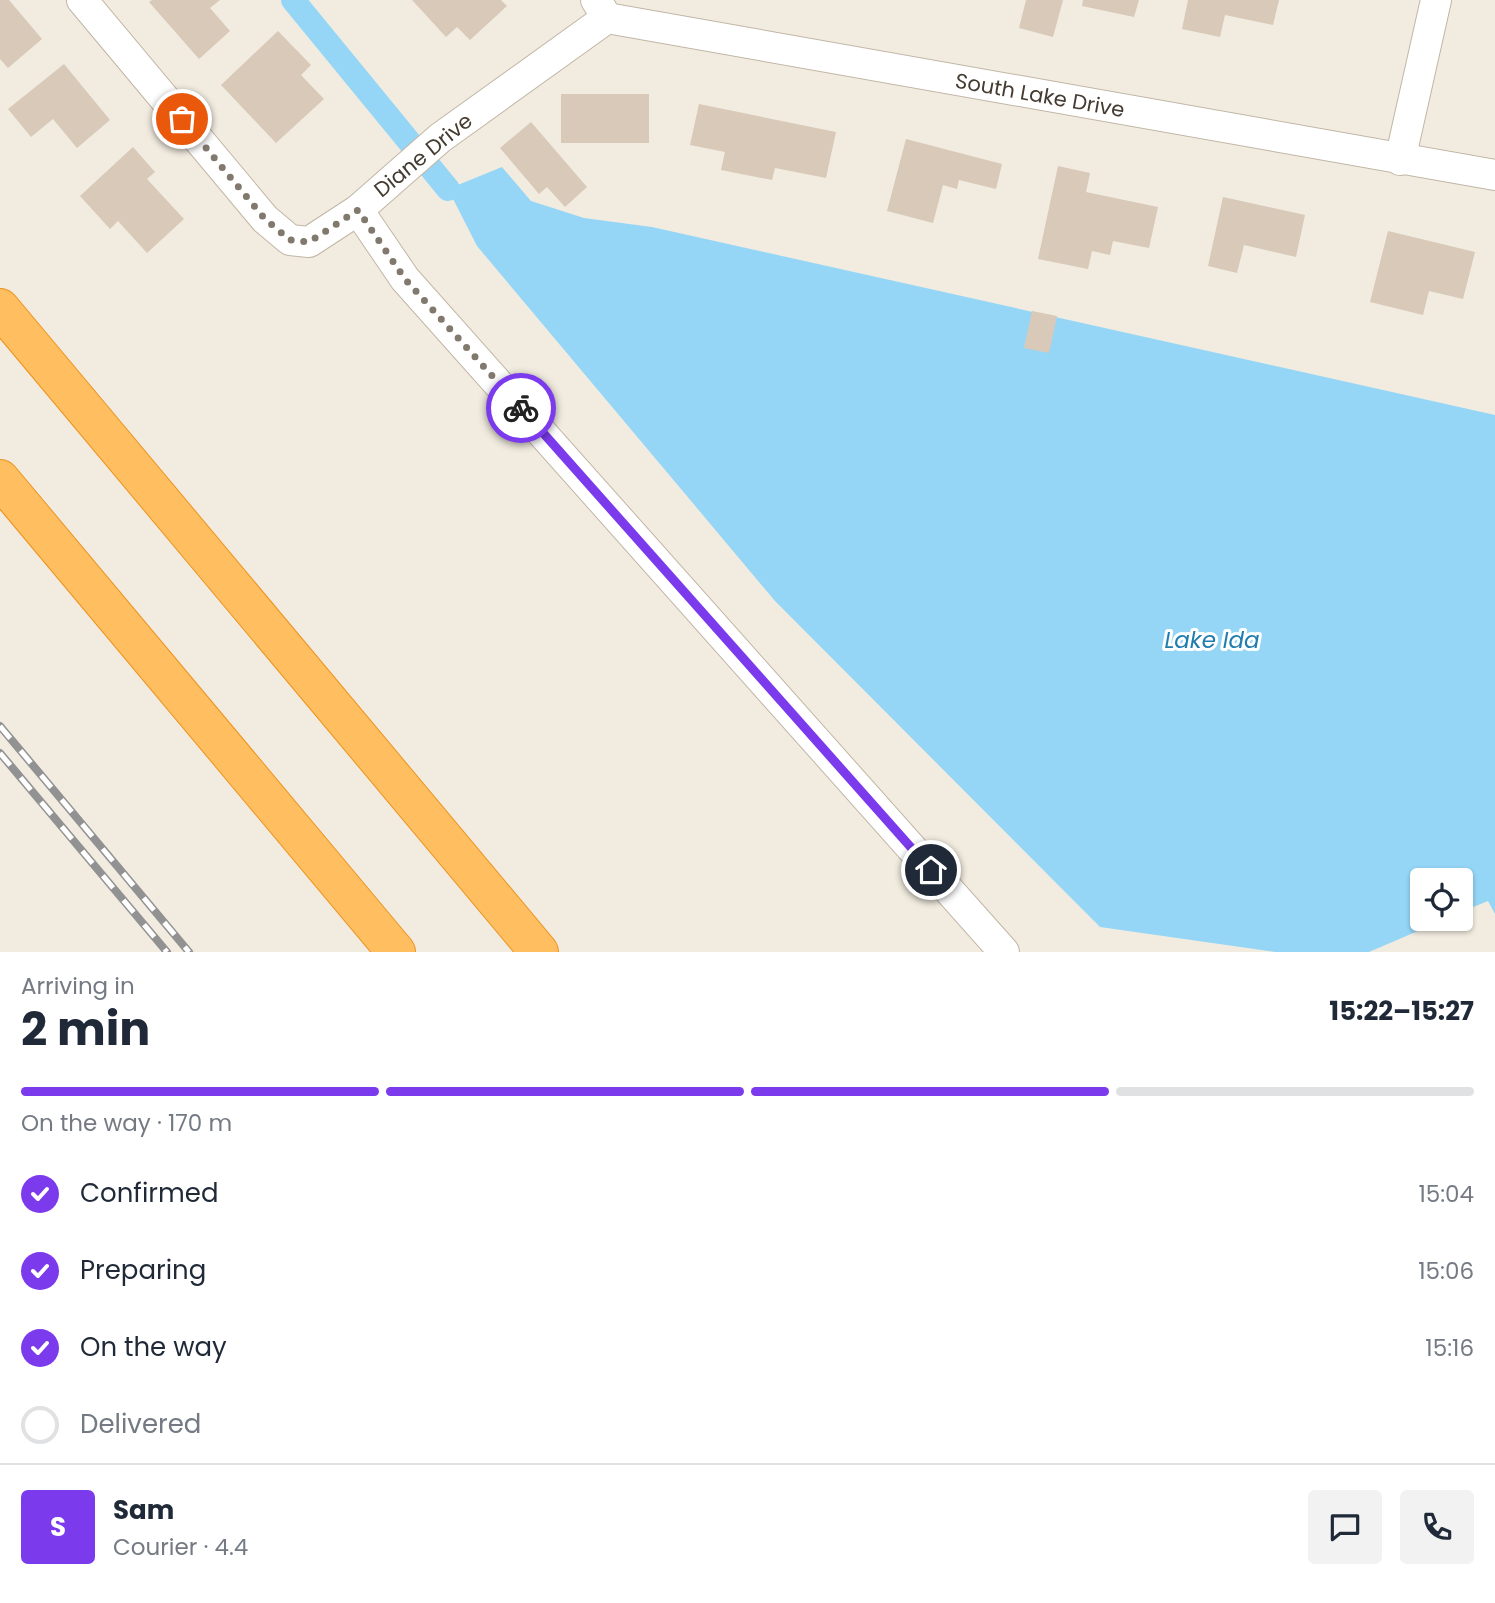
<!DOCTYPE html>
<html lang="en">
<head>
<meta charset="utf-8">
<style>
	:root { --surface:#fff; --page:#f2f2f3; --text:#1f2937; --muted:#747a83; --line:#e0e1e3; --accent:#7c3aed }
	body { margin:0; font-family:Poppins,sans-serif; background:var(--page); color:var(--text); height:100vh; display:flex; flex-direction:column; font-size:26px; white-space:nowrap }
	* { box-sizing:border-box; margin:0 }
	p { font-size:23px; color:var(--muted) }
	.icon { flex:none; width:38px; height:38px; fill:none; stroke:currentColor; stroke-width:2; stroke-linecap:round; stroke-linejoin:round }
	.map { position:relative; height:952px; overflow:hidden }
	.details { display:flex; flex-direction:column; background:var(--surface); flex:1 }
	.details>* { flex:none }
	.fabs { position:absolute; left:1410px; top:868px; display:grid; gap:14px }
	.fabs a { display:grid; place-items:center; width:63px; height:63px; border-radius:7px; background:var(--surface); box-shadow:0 2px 5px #0004; font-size:35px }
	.pin { position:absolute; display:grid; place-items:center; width:60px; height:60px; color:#fff; margin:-30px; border:4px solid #fff; border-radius:50%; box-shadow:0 2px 7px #0007 }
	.courier { position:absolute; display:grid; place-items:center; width:70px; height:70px; margin:-35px; border:5px solid #7c3aed; border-radius:50%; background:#fff; color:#222; box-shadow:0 2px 9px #0007 }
	.overview em { font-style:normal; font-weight:700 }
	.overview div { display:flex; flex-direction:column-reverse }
	.overview { display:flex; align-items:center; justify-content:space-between; height:119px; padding:0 21px }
	h1 { font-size:46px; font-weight:700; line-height:52px }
	.bar { display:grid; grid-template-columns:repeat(4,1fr); gap:10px 7px; align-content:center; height:84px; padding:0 21px }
	.bar i { height:9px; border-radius:5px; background:var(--line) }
	.bar .on { background:var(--accent) }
	.bar p { grid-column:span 4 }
	.line { display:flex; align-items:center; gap:18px; padding:0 21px; border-top:2px solid var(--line) }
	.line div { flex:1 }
	.round { display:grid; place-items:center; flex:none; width:74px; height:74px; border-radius:7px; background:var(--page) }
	ol { padding:0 21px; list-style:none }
	li { display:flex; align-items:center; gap:21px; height:77px }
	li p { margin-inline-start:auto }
	li .icon { padding:7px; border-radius:50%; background:var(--accent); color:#fff; stroke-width:4 }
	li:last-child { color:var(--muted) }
	li i { width:38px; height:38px; border:4px solid var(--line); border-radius:50% }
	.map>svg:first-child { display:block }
</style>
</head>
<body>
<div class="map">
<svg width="1495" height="952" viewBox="0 0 1495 952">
	<rect width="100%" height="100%" fill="#f2ece0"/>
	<!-- water -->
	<path fill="#95d6f7" d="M502,167L531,201L584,218L652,227L1495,415V914L1488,901L1461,912V880H1423V919H1446L1369,952H1276L1100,927L775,601L477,246L448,189Z"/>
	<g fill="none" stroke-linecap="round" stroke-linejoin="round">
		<!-- canal -->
		<path stroke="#95d6f7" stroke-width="24" d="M293,0L448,189"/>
	</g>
	<!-- building -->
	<g fill="#d8c9b8">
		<path d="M0,0H9L42,39L8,68L0,59Z"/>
		<path d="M152,0H220L210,8L230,31L199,59L149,2Z"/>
		<path d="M412,0H501L507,6L470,40L457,27L446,37Z"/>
		<path d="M1026,0H1063L1053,37L1019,28Z"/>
		<path d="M1083,0H1139L1134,17L1082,6Z"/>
		<path d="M1188,0H1279L1273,25L1225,15L1220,37L1182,29Z"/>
		<path d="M278,31L311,65L301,75L324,99L276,143L221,85Z"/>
		<path d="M64,64L110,120L77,148L53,119L31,137L8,109Z"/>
		<rect x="561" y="94" width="88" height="49"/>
		<path d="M699,104L836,132L826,178L775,168L772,180L721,170L725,152L690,145Z"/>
		<path d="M531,122L587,187L565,207L547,187L539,194L500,148Z"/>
		<path d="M906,139L1002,164L996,189L959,180L957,189L943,185L933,223L887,211Z"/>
		<path d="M133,147L155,172L147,179L184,219L147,253L118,221L110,229L80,196Z"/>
		<path d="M1058,166L1090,173L1086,192L1158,207L1149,248L1113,241L1110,255L1092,251L1088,269L1038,259Z"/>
		<path d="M1223,197L1305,215L1296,257L1244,245L1237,273L1208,266Z"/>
		<path d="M1388,231L1475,252L1463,299L1429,291L1423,315L1370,302Z"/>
		<path d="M1032,311L1057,316L1049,353L1024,348Z"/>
	</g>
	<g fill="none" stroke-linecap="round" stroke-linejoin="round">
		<!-- minor casing -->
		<g stroke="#c1b6a6" stroke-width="32">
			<g id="minor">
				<path d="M82,0L265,219L290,240L309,242L358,210L440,138L607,18"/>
				<path d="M596,0L607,18L1495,175"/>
				<path d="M1400,160L1436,0"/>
				<path d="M358,210L405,279L1004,952"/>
			</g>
		</g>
		<!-- highway casing -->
		<g stroke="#ec9321" stroke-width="40">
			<g id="highway">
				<path d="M0,308L539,952"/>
				<path d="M0,479L396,952"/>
			</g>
		</g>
		<!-- minor -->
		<use href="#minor" stroke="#fff" stroke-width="30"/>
		<!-- highway -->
		<use href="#highway" stroke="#ffbe5f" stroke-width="38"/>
		<!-- rail casing -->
		<g stroke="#929292" stroke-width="8">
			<g id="rail">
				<path d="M0,726L189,952"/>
				<path d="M0,753L167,952"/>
			</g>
		</g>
		<!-- rail -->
		<use href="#rail" stroke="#fff" stroke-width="5" stroke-dasharray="16" stroke-linecap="butt"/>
	</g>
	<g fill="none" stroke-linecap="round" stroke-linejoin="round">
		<!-- done -->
		<path stroke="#81796e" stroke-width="7" stroke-dasharray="0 12.6" d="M182,119L265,219L290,240L309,242L358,210L405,279L521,408"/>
		<!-- route -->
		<path stroke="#7c3aed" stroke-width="9" d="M521,408L931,870"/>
	</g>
	<g text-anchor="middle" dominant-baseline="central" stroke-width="6" stroke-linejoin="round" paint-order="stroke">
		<!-- street labels -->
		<g font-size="21" fill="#443b31" stroke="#fff">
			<text transform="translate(1040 95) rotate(10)">South Lake Drive</text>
			<text transform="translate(423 155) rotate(-39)">Diane Drive</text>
		</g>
		<!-- water labels -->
		<g font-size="23" font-style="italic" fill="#217db0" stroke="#fff">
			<text x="1212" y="640">Lake Ida</text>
		</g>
	</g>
</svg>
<div class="fabs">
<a><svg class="icon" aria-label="locate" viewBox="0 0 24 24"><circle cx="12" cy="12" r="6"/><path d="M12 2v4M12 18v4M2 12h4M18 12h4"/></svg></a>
</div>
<div class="pin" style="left:182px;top:119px;background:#ea580c"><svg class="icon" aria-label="bag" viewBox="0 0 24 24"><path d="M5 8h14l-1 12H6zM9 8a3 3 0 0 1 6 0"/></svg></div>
<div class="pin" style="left:931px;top:870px;background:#1f2937"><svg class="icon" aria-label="home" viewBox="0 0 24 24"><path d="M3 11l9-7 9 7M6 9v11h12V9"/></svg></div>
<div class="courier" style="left:521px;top:408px"><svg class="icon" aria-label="bike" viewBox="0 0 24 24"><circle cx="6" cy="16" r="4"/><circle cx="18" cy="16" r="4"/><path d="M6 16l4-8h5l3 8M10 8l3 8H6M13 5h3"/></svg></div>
</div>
<section class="details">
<div class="overview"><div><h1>2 min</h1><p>Arriving in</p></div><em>15:22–15:27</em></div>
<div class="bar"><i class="on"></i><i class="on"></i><i class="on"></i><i></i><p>On the way · 170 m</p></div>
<ol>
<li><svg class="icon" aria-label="check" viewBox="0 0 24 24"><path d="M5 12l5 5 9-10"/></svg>Confirmed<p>15:04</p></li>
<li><svg class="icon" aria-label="check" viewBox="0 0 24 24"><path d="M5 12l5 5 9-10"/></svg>Preparing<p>15:06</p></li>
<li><svg class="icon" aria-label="check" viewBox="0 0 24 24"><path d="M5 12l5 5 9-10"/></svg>On the way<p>15:16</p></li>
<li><i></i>Delivered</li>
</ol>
<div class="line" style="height:126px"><b class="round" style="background:var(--accent);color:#fff">S</b><div><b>Sam</b><p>Courier · 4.4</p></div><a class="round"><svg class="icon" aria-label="chat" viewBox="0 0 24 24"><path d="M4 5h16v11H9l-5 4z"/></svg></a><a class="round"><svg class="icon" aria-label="phone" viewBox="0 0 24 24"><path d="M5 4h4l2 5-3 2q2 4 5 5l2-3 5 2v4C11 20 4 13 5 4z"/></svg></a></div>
</section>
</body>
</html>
